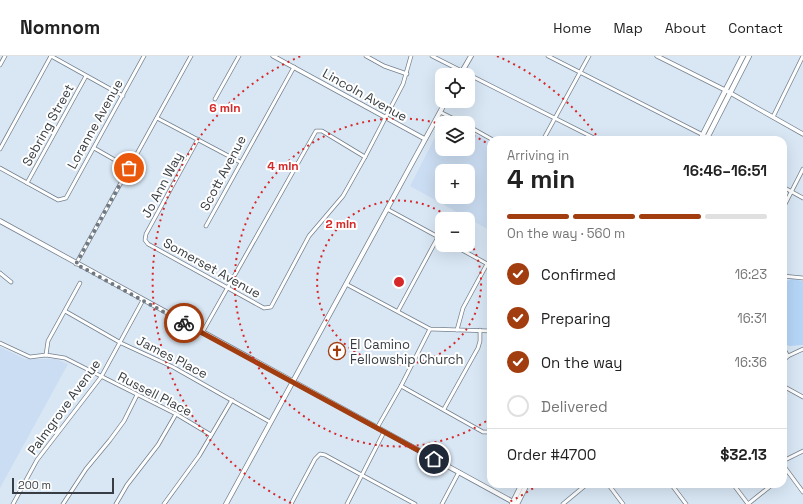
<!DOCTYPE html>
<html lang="en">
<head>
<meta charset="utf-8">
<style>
	:root { --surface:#fff; --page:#f2f2f2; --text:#222; --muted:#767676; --line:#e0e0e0; --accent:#a23d10 }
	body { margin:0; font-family:"Space Grotesk",sans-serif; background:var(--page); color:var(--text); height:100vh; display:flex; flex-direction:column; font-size:15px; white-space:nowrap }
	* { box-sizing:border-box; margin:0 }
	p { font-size:13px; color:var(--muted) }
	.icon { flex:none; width:22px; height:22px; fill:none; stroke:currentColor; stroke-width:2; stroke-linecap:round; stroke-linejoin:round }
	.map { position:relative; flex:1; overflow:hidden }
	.drawer { position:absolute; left:487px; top:80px; width:300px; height:352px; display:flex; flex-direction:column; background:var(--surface); border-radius:12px; box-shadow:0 4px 16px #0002 }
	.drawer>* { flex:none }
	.controls { position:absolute; left:435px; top:12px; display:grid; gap:8px }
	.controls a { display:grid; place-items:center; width:40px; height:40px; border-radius:8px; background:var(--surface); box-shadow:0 4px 16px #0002; font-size:20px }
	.scale { position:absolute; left:12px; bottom:10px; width:102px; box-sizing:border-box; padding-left:4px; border:2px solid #373d42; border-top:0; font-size:11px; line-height:14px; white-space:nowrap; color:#373d42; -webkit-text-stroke:3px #fff; paint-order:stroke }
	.pin { position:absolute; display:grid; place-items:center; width:34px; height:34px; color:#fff; margin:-17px; border:2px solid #fff; border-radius:50%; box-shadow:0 1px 4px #0007 }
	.courier { position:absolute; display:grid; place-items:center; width:40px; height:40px; margin:-20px; border:3px solid #a23d10; border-radius:50%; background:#fff; color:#222; box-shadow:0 1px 5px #0007 }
	.headline em { font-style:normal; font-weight:700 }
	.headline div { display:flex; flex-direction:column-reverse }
	.headline { display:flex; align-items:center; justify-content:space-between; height:68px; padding:0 20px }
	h1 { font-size:26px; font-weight:700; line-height:30px }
	.bar { display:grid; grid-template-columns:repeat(4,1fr); gap:6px 4px; align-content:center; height:48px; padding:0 20px }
	.bar i { height:5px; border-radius:3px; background:var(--line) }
	.bar .selected { background:var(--accent) }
	.bar p { grid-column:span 4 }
	.line { display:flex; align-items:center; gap:10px; padding:0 20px; border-top:1px solid var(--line) }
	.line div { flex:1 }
	ol { padding:0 20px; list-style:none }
	li { display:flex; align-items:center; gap:12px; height:44px }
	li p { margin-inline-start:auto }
	li .icon { padding:4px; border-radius:50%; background:var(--accent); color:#fff; stroke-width:4 }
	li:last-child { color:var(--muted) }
	li i { width:22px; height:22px; border:2px solid var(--line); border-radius:50% }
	header { display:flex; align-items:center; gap:24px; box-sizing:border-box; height:56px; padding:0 20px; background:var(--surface); border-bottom:1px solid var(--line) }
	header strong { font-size:19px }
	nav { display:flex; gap:22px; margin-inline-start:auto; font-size:14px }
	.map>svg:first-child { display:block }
</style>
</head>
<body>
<header>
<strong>Nomnom</strong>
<nav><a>Home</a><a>Map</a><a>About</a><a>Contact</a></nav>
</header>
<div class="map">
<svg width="803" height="448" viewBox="0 0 803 448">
	<rect width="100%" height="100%" fill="#d9e7f5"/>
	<!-- built -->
	<g fill="#cbddf2" fill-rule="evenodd">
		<path d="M442,68V93H468V74L491,87V175L410,130ZM442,115H468V141H442Z"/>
		<path d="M0,291L25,303H56L68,308L0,432Z"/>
	</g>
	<!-- green -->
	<path fill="#b5d5f7" d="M792,223L803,225V289L789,290L783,287V226Z"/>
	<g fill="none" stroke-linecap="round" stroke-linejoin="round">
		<!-- minor casing -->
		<g stroke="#74808d" stroke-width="4.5">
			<g id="minor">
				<path d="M51,0L123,40"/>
				<path d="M366,0L384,10L407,18"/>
				<path d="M432,0L598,84"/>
				<path d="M548,0L707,81"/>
				<path d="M0,9L5,0"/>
				<path d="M215,43L239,0"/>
				<path d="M440,56L462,67"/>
				<path d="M773,61L803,0"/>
				<path d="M157,62L240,106"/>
				<path d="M468,70L493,84"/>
				<path d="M198,83L146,178L145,184L148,188L264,252L271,251L309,180L343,140L365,101L403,28L411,0"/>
				<path d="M543,84L589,0"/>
				<path d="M94,92L129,112"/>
				<path d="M0,93L51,0"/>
				<path d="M0,112L58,144L66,142L144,0"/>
				<path d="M27,127L86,20"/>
				<path d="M783,131L803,142"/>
				<path d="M783,152L803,113"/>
				<path d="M387,153L442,183"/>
				<path d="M206,170L294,11"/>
				<path d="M453,189L491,210"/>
				<path d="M76,208L191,0"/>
				<path d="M0,217L11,226"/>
				<path d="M783,220L803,222"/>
				<path d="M346,228L430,273L491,275"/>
				<path d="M65,255L121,287L173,311L270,366"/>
				<path d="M398,255L438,181"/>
				<path d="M457,274L463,252L487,208"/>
				<path d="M202,277L316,75H322L365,101"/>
				<path d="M0,287L30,301L46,299L65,302L176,358L211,379"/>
				<path d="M783,292L788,300"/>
				<path d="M46,299L48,285L80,227"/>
				<path d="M783,305L788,300L803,293"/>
				<path d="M401,330L483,376H488L491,373"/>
				<path d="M783,330L803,341"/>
				<path d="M444,353L478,292L480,285V274"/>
				<path d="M377,372L401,330L430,273"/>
				<path d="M783,405L803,395"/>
				<path d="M783,409L803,436"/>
				<path d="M608,428L623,448"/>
				<path d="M671,428L686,448"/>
				<path d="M733,428L748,448"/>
				<path d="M13,448L37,404L101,321L143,244"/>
				<path d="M63,448L86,413L110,384L124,365L137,339"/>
				<path d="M116,448L127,429L158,389L176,358"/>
				<path d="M164,448L199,400L232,344"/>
				<path d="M291,448L315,403L320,398L325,399L415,448"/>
				<path d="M347,448L384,376"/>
				<path d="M442,448L459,416"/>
				<path d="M563,448L587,428"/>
				<path d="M748,448L773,428"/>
			</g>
		</g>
		<!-- tertiary casing -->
		<g stroke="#74808d" stroke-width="5">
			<g id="tertiary">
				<path d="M273,0L425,83"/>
				<path d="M657,0L725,34L803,78"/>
			</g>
		</g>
		<!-- secondary casing -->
		<g stroke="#74808d" stroke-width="5.5">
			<g id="secondary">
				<path d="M460,19L471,0"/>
				<path d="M0,165L515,447"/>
				<path d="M226,448L446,45"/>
			</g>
		</g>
		<!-- primary casing -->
		<g stroke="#74808d" stroke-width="6">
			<g id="primary">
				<path d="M700,84L743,0"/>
				<path d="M706,84L749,0"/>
				<path d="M512,448L522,428"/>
				<path d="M517,448L527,428"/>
			</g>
		</g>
		<!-- minor -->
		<use href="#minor" stroke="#fff" stroke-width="3"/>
		<!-- tertiary -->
		<use href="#tertiary" stroke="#fff" stroke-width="3.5"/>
		<!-- secondary -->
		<use href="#secondary" stroke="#fff" stroke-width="4"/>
		<!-- primary -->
		<use href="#primary" stroke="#fff" stroke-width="4.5"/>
	</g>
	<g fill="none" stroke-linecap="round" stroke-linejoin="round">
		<!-- done -->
		<path stroke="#707881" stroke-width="4" stroke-dasharray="0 7.2" d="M129,112L76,208L184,267"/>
		<!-- route -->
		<path stroke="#a23d10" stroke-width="5" d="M184,267L434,403"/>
	</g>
	<!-- distance rings -->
	<g fill="none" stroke="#d62828" stroke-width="2" stroke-dasharray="2 4">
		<path d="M468 182A82 82 0 1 1 451 163"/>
		<path d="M491 362A164 164 0 1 1 441 68M468 77A164 164 0 0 1 491 90"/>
		<path d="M538 429A246 246 0 0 1 507 447M291 447A246 246 0 0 1 301 0M497 0A246 246 0 0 1 599 83"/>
	</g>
	<!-- icons -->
	<defs>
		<g id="church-ring" transform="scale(0.9)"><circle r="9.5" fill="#fff" stroke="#a23d10" stroke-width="1.5"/><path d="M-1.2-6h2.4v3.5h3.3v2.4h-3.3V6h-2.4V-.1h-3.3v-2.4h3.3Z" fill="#a23d10"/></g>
	</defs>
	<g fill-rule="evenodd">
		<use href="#church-ring" x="337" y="295"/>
	</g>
	<g text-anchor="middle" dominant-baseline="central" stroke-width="4" stroke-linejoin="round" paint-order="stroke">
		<!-- street labels -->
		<g font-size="13" fill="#373d42" stroke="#fff">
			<text transform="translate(365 39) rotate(29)">Lincoln Avenue</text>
			<text transform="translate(95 68) rotate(-61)">Loranne Avenue</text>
			<text transform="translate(48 69) rotate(-61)">Sebring Street</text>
			<text transform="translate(223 117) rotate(-62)">Scott Avenue</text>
			<text transform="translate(162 129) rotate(-62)">Jo Ann Way</text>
			<text transform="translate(212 212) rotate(29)">Somerset Avenue</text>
			<text transform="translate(172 301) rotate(27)">James Place</text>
			<text transform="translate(155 338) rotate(27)">Russell Place</text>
			<text transform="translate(64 351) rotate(-54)">Palmgrove Avenue</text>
		</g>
		<!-- poi labels -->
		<g font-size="13" fill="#373d42" stroke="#fff" text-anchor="start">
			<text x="350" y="288">El Camino<tspan x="350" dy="15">Fellowship Church</tspan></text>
		</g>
	</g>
	<circle cx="399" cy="226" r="6" fill="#d62828" stroke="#fff" stroke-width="2"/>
	<g font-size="12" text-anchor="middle" font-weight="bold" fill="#d62828" stroke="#fff" stroke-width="4" stroke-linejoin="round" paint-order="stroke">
		<text x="225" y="56">6 min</text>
		<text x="283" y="114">4 min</text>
		<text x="341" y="172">2 min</text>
	</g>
</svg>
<div class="controls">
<a><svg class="icon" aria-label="locate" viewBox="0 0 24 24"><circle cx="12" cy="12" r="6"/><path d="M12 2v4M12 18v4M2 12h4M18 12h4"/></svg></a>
<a><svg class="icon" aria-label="layers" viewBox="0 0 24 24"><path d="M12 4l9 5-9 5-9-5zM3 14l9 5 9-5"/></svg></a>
<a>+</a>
<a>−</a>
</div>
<div class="scale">200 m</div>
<div class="pin" style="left:129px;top:112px;background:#ea580c"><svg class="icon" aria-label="bag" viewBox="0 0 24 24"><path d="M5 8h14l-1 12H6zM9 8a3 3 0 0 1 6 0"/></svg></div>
<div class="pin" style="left:434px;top:403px;background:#1f2937"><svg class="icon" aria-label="home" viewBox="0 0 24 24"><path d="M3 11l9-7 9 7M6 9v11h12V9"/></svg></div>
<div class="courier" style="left:184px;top:267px"><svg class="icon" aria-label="bike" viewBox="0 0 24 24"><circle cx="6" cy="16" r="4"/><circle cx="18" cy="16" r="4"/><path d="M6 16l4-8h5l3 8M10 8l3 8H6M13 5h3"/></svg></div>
<section class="drawer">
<div class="headline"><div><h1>4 min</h1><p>Arriving in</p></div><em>16:46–16:51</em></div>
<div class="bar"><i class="selected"></i><i class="selected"></i><i class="selected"></i><i></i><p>On the way · 560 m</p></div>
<ol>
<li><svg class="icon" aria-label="check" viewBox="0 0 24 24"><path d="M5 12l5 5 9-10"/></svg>Confirmed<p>16:23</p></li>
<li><svg class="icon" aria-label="check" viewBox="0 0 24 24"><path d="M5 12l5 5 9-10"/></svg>Preparing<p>16:31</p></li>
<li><svg class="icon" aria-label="check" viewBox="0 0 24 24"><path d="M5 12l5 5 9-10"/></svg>On the way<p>16:36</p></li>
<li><i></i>Delivered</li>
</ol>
<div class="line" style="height:52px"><div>Order #4700</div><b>$32.13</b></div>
</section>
</div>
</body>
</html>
